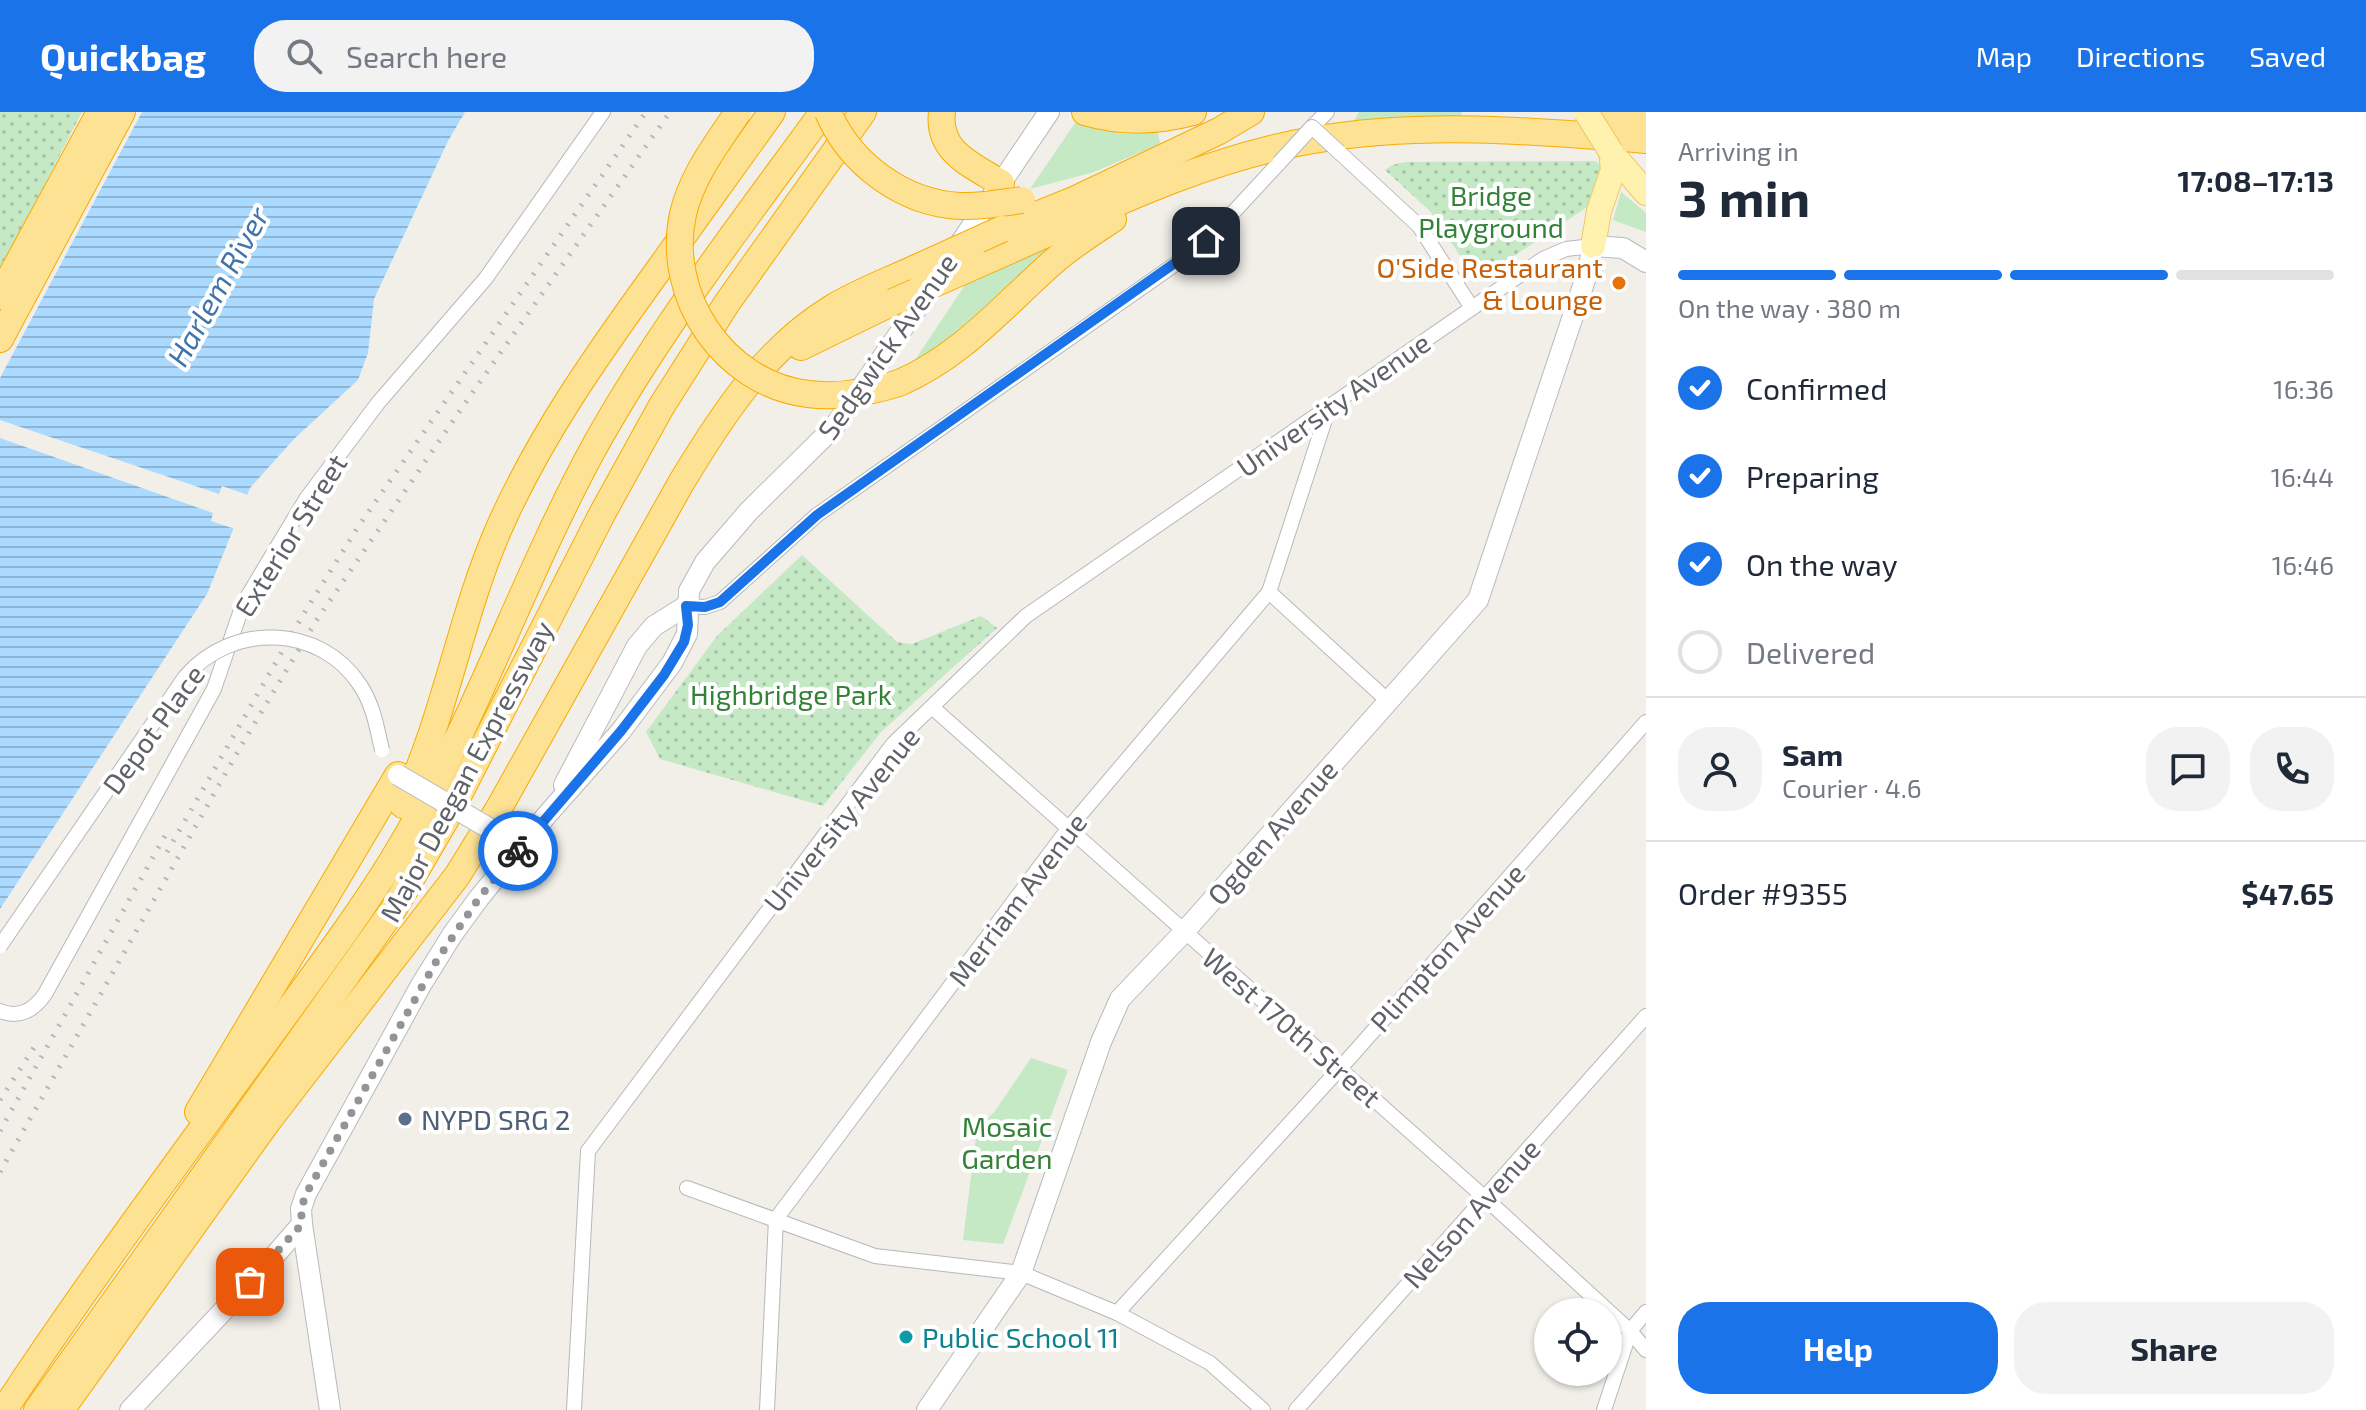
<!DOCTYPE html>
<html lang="en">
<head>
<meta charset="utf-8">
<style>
	:root { --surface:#fff; --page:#f2f2f3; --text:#1f2937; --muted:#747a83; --line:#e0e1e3; --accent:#1a73e8 }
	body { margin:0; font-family:"Exo 2",sans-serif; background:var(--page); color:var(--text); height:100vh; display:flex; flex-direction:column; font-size:30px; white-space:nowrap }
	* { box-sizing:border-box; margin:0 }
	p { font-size:26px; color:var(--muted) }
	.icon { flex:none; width:44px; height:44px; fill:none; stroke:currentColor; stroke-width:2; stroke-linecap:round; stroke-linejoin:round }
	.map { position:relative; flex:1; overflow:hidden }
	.panel { display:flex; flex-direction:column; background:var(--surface); width:720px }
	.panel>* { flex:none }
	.fabs { position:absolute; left:1534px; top:1186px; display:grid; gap:16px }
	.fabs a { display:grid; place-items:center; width:88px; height:88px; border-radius:50%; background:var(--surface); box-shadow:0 2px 6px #0004; font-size:40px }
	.pin { position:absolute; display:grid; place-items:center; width:68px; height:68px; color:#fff; margin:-34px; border-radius:16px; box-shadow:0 4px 12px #0006 }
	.courier { position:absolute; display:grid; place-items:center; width:80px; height:80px; margin:-40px; border:6px solid #1a73e8; border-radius:50%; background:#fff; color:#222; box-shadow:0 2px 10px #0007 }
	.headline em { font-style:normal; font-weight:700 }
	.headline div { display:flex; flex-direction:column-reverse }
	.headline { display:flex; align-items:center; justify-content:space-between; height:136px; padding:0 32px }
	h1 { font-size:52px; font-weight:700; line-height:60px }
	.bar { display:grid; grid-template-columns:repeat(4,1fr); gap:12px 8px; align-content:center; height:96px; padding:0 32px }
	.bar i { height:10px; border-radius:6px; background:var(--line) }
	.bar .current { background:var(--accent) }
	.bar p { grid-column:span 4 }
	.line { display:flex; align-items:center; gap:20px; padding:0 32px; border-top:2px solid var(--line) }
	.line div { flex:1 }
	.round { display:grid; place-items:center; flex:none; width:84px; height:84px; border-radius:32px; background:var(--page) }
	ol { padding:0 32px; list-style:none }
	li { display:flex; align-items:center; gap:24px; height:88px }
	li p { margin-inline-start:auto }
	li .icon { padding:8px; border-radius:50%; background:var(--accent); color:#fff; stroke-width:4 }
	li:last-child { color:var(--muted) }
	li i { width:44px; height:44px; border:4px solid var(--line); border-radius:50% }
	.button { display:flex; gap:16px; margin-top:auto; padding:16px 32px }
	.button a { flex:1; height:92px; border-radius:32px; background:var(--accent); color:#fff; font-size:32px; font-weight:700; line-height:92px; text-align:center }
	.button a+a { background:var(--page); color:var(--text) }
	header { display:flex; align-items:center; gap:48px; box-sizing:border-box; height:112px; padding:0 40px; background:var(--accent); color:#fff }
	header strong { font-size:38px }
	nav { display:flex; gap:44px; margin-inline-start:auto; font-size:28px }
	.search { width:560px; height:72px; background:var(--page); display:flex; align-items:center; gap:20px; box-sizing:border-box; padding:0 28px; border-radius:32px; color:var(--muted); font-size:30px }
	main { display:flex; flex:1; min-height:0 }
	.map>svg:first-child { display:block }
</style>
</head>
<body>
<header>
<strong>Quickbag</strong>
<div class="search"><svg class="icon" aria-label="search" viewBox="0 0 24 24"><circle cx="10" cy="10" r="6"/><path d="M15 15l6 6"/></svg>Search here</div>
<nav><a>Map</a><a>Directions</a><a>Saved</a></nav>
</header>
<main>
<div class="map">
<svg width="1646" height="1298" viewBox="0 0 1646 1298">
	<defs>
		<pattern id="park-dots" width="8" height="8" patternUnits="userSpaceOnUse" patternTransform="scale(2)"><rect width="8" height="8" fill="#c5e8c5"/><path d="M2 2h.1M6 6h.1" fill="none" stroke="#a3c0a4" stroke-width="1.8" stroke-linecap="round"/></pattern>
		<pattern id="water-rules" width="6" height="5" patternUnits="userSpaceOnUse" patternTransform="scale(2)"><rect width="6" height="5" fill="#aadaff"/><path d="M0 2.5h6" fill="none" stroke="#8eb4d2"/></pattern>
	</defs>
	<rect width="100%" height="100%" fill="#f1efe8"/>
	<!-- green -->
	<g fill="#c5e8c5">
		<path d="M1359,0H1462L1461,6L1353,10Z"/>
		<path d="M1075,11L1122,22L1158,21L1160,32L1094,60L1030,77Z"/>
		<path d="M1621,80L1646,101V120L1613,108Z"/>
		<path d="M1055,131L959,223L913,251L967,170Z"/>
		<path d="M1031,946L1068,958L1003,1132L963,1128L977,1017L995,999Z"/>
	</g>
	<!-- park -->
	<g fill="url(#park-dots)">
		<path d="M0,0H82L0,159Z"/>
		<path d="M1596,49L1601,54L1587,95L1481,166L1473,163L1430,99L1385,58L1392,53L1405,50Z"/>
		<path d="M802,443L897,530L912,532L981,504L997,516L881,620L823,694L660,647L646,620L717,524Z"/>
	</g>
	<!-- water -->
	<path fill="url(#water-rules)" d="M142,0H465L448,29L374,187L368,241L358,268L294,327L250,376L207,482L0,797V266Z"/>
	<!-- pier -->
	<path fill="#f1efe8" d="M0,308L219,382L222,374L251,384L238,418L211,409L213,401L0,326Z"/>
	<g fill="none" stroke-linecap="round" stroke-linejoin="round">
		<!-- street casing -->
		<g stroke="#b5b8bc" stroke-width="16">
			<g id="street">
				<path d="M1312,15L1327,0"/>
				<path d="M1339,40L1419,114L1472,196"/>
				<path d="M1269,480L1387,588"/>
				<path d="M686,494L705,495L720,490L817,403L1194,139L1217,118L1279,51"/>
				<path d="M933,596L1484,1085L1630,1219L1646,1238"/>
				<path d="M0,899C19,907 34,898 45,882L214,577L243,492L306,387L378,291L486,166L603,0"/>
				<path d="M687,1076L875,1144L1021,1161L1117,1201L1210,1251L1263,1298"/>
				<path d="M1117,1201L1352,943L1646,610"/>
				<path d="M574,1298L588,1039L893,632L1026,504L1543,147L1566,137L1593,134"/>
				<path d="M767,1298L776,1107L1068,717L1269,480L1329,295"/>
				<path d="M1296,1298L1646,904"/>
				<path d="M1604,1298L1630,1219L1646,1200"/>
			</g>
		</g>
		<!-- secondary casing -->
		<g stroke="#b6babf" stroke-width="22">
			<g id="secondary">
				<path d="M955,139L1049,0"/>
				<path d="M564,673L637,534L654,514L686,494"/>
				<path d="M130,1298L270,1149L302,1112"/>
				<path d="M330,1298L302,1112L301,1097L306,1082L421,873L452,823L479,786L546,704L621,619L672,551L687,522L689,479L705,450L749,399L834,315L933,173"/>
				<path d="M927,1298L1021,1161L1101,930L1120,887L1184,820L1478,488L1587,162L1593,134L1623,136L1646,150"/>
			</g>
		</g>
		<!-- primary casing -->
		<g stroke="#f2c960" stroke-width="26">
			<g id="primary">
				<path d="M1611,40L1646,81"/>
				<path d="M1593,134L1599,99L1613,58L1611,40"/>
			</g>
		</g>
		<!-- highway casing -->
		<g stroke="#f9ab00" stroke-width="28">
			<g id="highway">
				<path d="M942,0C937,40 972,53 1001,71"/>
				<path d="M1085,0C1122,11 1156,10 1193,0"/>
				<path d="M1592,0L1646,7"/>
				<path d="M1002,117L1076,87L1219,19L1251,0"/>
				<path d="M979,152C1087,105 1196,48 1313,28C1423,9 1536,19 1646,28"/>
				<path d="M0,184L100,0"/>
				<path d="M0,227L122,0"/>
				<path d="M801,235L893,190"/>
				<path d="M899,271C962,244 1003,194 1053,150C1071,134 1093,120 1113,107"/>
				<path d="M403,693C446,604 460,504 500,414C540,324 595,246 652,167C692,111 732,56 772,0"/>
				<path d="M198,1000L398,663"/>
				<path d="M4,1298C86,1173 176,1053 264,932C307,872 353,812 392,749C472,619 520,472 592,339C658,219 743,110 823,0"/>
				<path d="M37,1298L393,798L450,700L602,402L661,295L727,191L863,0"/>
				<path d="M61,1298L268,1009L457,764L499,696L681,371C722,303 764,238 832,196C858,180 888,169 916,156"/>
			</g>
		</g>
		<!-- street -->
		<use href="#street" stroke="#fff" stroke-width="14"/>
		<!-- secondary -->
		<use href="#secondary" stroke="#fff" stroke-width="20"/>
		<!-- primary -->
		<use href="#primary" stroke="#fff2af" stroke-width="24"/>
		<!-- highway -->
		<use href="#highway" stroke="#fde293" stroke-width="26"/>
		<!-- rail -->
		<g stroke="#b6b7b8" stroke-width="5" stroke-dasharray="2 10" stroke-linecap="butt">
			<path d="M167,740L303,503L358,415L646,0"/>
			<path d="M0,988L35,934"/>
			<path d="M0,1019L166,722"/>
			<path d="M0,1060L241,634L316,509L468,287L670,0"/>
		</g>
		<!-- street-bridge casing -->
		<g stroke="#b5b8bc" stroke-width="16" stroke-linecap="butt">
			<g id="street-bridge">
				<path d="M1279,51L1312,15L1339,40"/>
				<path d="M0,834L185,565C232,510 320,512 360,573C373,592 377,616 382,638"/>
			</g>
		</g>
		<!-- secondary-bridge casing -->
		<g stroke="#b6babf" stroke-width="22" stroke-linecap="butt">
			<path id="secondary-bridge" d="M398,663L504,725"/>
		</g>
		<!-- primary-bridge casing -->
		<g stroke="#f2c960" stroke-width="26" stroke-linecap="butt">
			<path id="primary-bridge" d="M1586,0L1611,40"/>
		</g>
		<!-- highway-bridge casing -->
		<g stroke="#f9ab00" stroke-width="28" stroke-linecap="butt">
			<g id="highway-bridge">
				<path d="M738,0C717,32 692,63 683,102C665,184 724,272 808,282C839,286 870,280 899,271"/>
				<path d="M828,0C850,52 903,91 960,94C981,95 1001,91 1022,88"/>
				<path d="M916,156L1002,117"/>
				<path d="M893,190L979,152"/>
			</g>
		</g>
		<!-- street-bridge -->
		<use href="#street-bridge" stroke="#fff" stroke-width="14"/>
		<!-- secondary-bridge -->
		<use href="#secondary-bridge" stroke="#fff" stroke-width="20"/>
		<!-- primary-bridge -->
		<use href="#primary-bridge" stroke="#fff2af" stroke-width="24"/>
		<!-- highway-bridge -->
		<use href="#highway-bridge" stroke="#fde293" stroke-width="26"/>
	</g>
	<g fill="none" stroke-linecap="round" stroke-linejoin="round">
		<!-- done -->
		<path stroke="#929495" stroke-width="8" stroke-dasharray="0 14.4" d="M250,1170L302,1112L301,1097L306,1082L437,848L479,786L518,739"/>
		<!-- route -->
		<path stroke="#1a73e8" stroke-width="10" d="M518,739L621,619L664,563L684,530L688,513L686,494L705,495L720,490L817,403L1206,129"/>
	</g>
	<!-- markers -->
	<circle fill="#e8710a" stroke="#fff" stroke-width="3" cx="1619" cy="171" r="8"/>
	<circle fill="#5c6f8a" stroke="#fff" stroke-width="3" cx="405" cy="1007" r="8"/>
	<circle fill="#0f9aa8" stroke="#fff" stroke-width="3" cx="906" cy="1225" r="8"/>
	<g text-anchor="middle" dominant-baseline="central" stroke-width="8" stroke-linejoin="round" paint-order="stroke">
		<!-- park labels -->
		<g font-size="28" fill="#348238" stroke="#fff">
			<text x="1491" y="83">Bridge<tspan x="1491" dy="32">Playground</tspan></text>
			<text x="791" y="582">Highbridge Park</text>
			<text x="1007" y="1014">Mosaic<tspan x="1007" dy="32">Garden</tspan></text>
		</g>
		<!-- food labels -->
		<g font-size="28" fill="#c56008" stroke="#fff" text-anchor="end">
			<text x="1603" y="155">O'Side Restaurant<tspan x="1603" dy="32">&amp; Lounge</tspan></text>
		</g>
		<!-- street labels -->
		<g font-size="28" fill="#5f6368" stroke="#fff">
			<text transform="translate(887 234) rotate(-55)">Sedgwick Avenue</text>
			<text transform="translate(1333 292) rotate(-35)">University Avenue</text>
			<text transform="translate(290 423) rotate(-58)">Exterior Street</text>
			<text transform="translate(153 617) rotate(-54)">Depot Place</text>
			<text transform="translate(466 659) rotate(-62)">Major Deegan Expressway</text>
			<text transform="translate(841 707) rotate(-51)">University Avenue</text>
			<text transform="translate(1272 720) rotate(-49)">Ogden Avenue</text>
			<text transform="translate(1017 787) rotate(-53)">Merriam Avenue</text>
			<text transform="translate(1447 835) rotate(-48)">Plimpton Avenue</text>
			<text transform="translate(1292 915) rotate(41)">West 170th Street</text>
			<text transform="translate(1471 1101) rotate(-48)">Nelson Avenue</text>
		</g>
		<!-- service labels -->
		<g font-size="28" fill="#4e5e75" stroke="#fff" text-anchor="start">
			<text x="421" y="1007">NYPD SRG 2</text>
		</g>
		<!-- culture labels -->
		<g font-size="28" fill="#0d838f" stroke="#fff" text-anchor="start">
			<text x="922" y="1225">Public School 11</text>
		</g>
		<!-- water labels -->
		<g font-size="30" font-style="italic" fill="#4174aa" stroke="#fff">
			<text transform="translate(217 174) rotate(-61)">Harlem River</text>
		</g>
	</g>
</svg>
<div class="fabs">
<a><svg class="icon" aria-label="locate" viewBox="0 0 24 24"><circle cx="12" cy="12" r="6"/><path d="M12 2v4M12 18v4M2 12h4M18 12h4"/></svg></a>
</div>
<div class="pin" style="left:250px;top:1170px;background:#ea580c"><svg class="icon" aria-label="bag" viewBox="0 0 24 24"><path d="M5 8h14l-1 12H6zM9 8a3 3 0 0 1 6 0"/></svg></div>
<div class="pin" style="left:1206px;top:129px;background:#1f2937"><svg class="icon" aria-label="home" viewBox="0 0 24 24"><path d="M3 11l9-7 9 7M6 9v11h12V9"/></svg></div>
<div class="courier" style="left:518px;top:739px"><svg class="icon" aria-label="bike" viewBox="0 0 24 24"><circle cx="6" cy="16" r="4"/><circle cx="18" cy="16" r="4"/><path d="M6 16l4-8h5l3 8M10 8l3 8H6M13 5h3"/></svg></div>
</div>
<section class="panel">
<div class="headline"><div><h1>3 min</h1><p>Arriving in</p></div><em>17:08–17:13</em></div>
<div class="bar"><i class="current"></i><i class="current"></i><i class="current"></i><i></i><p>On the way · 380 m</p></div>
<ol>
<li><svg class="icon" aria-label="check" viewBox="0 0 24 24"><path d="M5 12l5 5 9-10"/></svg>Confirmed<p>16:36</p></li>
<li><svg class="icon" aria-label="check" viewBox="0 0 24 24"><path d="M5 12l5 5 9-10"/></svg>Preparing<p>16:44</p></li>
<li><svg class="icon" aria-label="check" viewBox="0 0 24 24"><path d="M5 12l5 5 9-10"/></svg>On the way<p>16:46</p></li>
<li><i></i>Delivered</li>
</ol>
<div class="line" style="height:144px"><a class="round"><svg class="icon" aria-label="person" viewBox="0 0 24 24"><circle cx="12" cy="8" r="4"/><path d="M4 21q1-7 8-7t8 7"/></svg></a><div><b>Sam</b><p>Courier · 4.6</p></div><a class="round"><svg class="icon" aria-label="chat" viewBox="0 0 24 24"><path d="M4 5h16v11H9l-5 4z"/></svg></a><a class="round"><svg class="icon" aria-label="phone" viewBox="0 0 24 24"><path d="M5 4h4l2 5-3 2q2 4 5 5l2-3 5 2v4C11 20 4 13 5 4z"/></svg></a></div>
<div class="line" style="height:104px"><div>Order #9355</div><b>$47.65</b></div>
<div class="button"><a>Help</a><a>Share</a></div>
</section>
</main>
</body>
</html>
